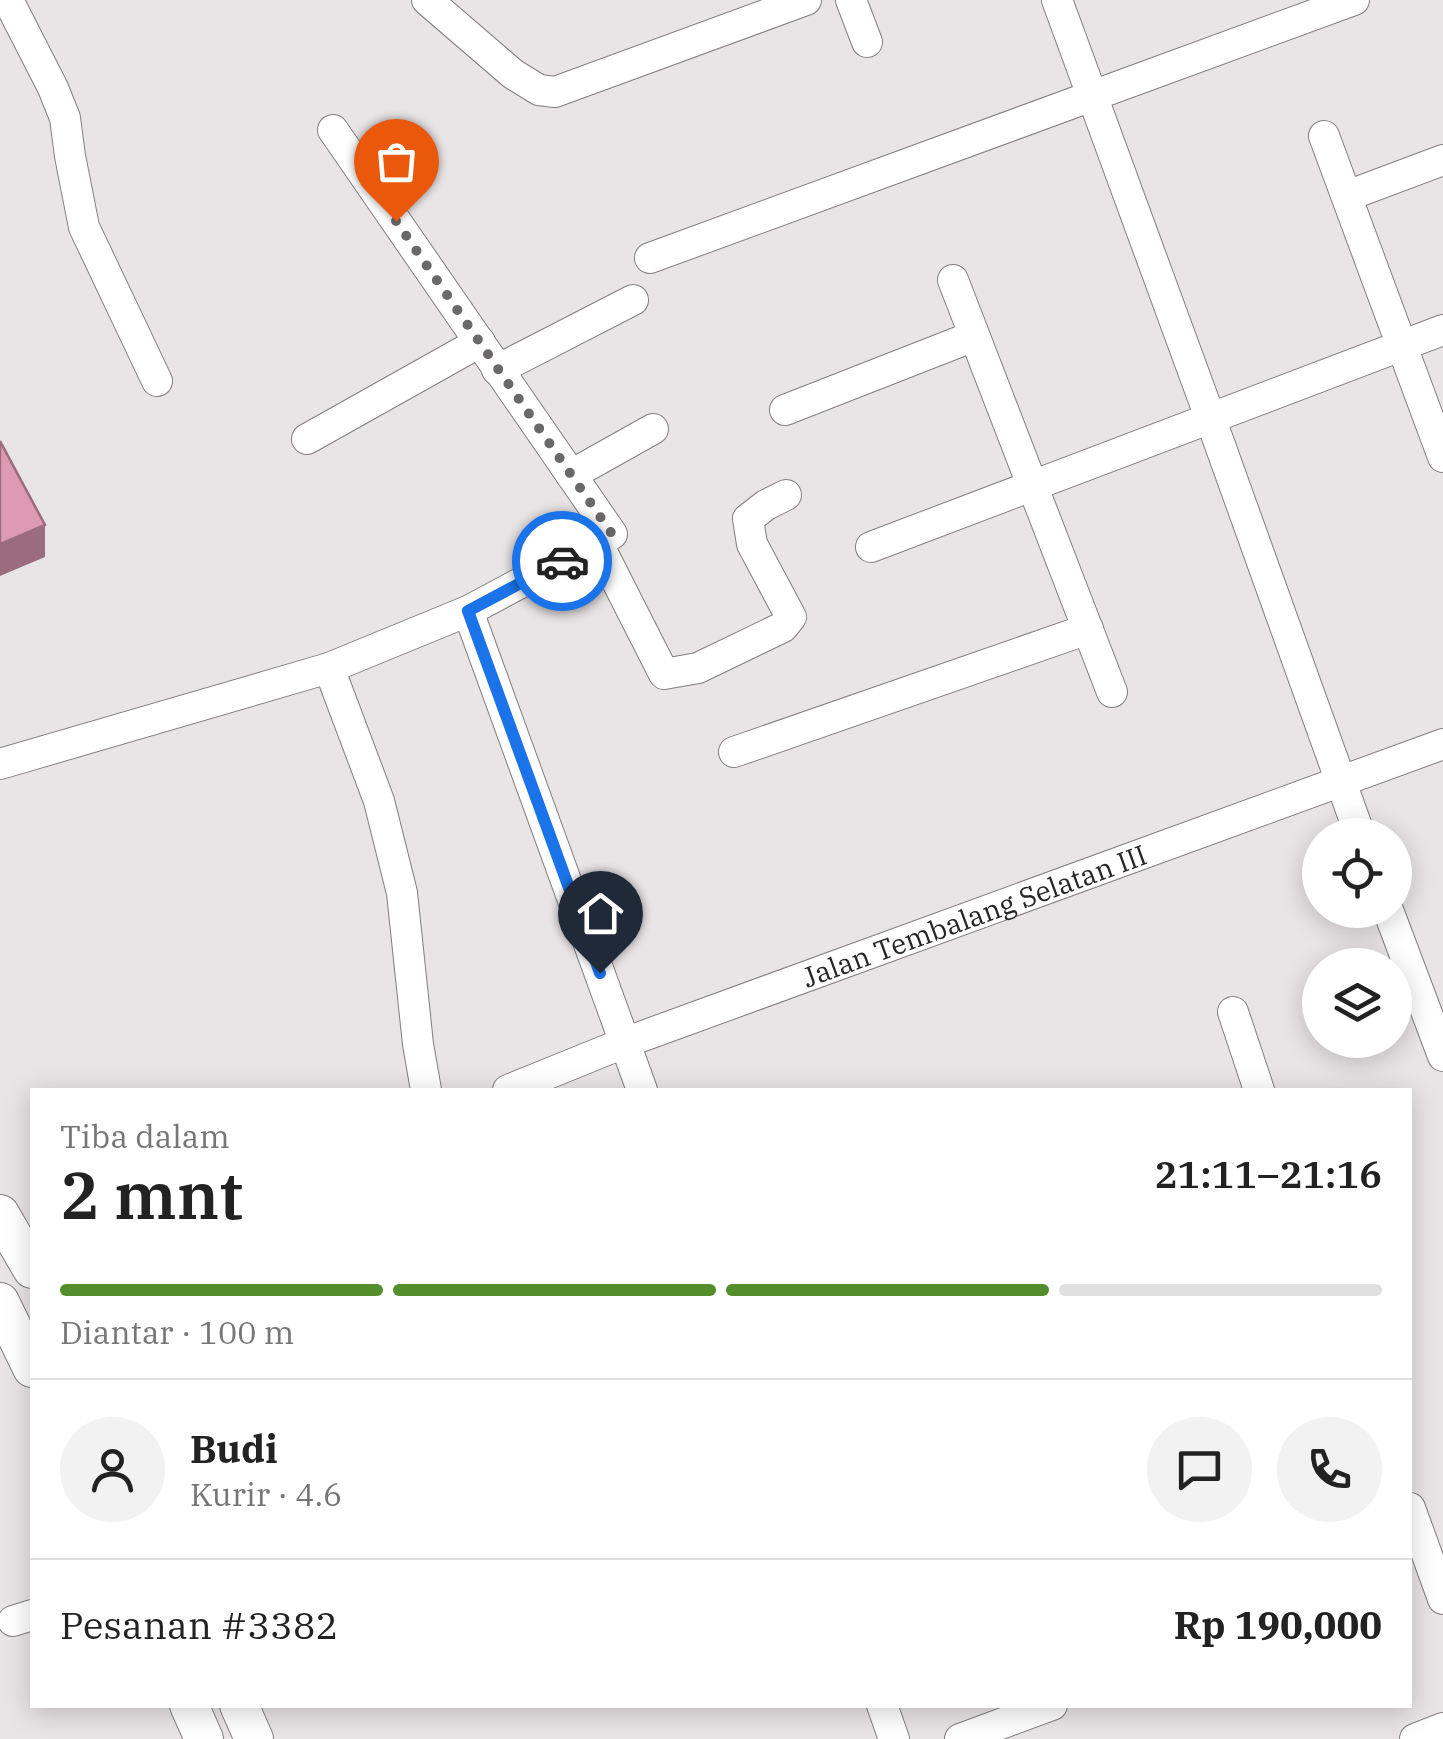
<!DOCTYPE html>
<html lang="id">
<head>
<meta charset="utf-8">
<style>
	:root { --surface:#fff; --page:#f2f2f2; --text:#222; --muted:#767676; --line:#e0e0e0; --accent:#548e2c }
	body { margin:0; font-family:"IBM Plex Serif",serif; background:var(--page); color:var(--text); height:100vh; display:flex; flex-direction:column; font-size:38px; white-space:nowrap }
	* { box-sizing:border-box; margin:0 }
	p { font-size:32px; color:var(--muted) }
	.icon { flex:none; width:55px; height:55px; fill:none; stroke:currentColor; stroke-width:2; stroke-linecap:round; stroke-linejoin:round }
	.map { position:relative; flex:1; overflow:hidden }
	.drawer { position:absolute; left:30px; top:1088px; width:1382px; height:620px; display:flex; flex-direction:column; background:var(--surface); border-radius:0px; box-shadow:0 5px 25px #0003 }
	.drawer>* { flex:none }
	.controls { position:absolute; left:1302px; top:818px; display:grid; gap:20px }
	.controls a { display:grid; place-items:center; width:110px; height:110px; border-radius:50%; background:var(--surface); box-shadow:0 5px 25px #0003; font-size:50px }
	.pin { position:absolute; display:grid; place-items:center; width:85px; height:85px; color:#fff; margin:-102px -42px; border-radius:50% 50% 50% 0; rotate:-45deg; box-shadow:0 0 10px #0007 }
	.pin .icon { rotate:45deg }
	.courier { position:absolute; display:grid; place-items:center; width:100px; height:100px; margin:-50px; border:8px solid #1a73e8; border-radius:50%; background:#fff; color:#222; box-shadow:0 2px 12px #0007 }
	.headline em { font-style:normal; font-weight:600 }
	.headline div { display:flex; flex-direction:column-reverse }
	.headline { display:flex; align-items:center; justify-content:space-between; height:170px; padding:0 30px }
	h1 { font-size:65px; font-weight:600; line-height:75px }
	.bar { display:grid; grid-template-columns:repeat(4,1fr); gap:15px 10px; align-content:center; height:120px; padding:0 30px }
	.bar i { height:12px; border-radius:8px; background:var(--line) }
	.bar .current { background:var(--accent) }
	.bar p { grid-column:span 4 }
	.line { display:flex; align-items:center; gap:25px; padding:0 30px; border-top:2px solid var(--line) }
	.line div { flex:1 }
	.round { display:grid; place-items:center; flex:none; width:105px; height:105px; border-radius:52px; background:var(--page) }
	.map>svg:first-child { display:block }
</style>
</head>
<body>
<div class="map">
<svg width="1443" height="1739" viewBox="0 0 1443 1739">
	<rect width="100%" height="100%" fill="#e9e4e6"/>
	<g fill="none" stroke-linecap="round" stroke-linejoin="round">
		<!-- minor casing -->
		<g stroke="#837e80" stroke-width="32">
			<g id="minor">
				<path d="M8,0L53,88L65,118L70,156L84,227L157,381"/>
				<path d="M427,0L513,74L539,90L555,92L806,0"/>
				<path d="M851,0L867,42"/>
				<path d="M1057,0L1211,420L1360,835"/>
				<path d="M1324,136L1443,457"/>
				<path d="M1347,196L1443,160"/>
				<path d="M650,258L1354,0"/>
				<path d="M953,280L1112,692"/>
				<path d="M497,370L633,300"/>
				<path d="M785,410L974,336"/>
				<path d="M307,439L480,342"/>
				<path d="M571,475L653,429"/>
				<path d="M597,542L664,674L698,668L783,627L791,617L752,544L748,519L766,505L786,495"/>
				<path d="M871,547L1443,330"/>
				<path d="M468,611L642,1090"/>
				<path d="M329,668L379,801L402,893L418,1044L426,1090"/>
				<path d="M734,752L1088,629"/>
				<path d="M0,764L329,668L468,611L612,534L333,130"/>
				<path d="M1388,910L1443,1056"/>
				<path d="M1233,1012L1259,1090"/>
				<path id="s1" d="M508,1090L624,1043L1443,744"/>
				<path d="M1410,1508L1443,1599"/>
				<path d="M13,1621L32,1615"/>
				<path d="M882,1705L894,1739"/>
				<path d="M960,1739L1052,1705"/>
				<path d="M1415,1739L1443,1728"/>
			</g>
		</g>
		<!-- tertiary casing -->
		<g stroke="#837e80" stroke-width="40">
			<g id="tertiary">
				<path d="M0,1214L32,1269"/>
				<path d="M0,1302L32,1368"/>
				<path d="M189,1705L204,1739"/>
				<path d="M239,1705L254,1739"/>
			</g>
		</g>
		<!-- minor -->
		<use href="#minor" stroke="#fff" stroke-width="30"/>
		<!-- tertiary -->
		<use href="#tertiary" stroke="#fff" stroke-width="38"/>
	</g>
	<!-- shaded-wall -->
	<path fill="#9b6c7d" d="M45,525V557L0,576V544Z"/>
	<!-- building -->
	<path fill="#dd9bb3" stroke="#9b6c7d" stroke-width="2.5" d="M0,441L45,525L0,544Z"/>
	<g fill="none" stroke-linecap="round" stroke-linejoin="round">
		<!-- done -->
		<path stroke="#6b6869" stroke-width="10" stroke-dasharray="0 18" d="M396,221L612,534L562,561"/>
		<!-- route -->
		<path stroke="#1a73e8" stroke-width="12" d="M562,561L468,611L600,973"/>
	</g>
	<g text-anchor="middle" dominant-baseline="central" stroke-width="8" stroke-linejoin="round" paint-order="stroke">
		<!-- street labels -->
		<g font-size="28" fill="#272626" stroke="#e9e4e6">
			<text stroke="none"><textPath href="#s1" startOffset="498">Jalan Tembalang Selatan III</textPath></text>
		</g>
	</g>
</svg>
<div class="controls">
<a><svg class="icon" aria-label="locate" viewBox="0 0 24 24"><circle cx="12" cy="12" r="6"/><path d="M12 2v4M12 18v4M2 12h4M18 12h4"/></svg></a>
<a><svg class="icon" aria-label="layers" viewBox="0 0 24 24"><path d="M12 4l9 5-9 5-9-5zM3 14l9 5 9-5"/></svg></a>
</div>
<div class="pin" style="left:396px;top:221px;background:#ea580c"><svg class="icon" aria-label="bag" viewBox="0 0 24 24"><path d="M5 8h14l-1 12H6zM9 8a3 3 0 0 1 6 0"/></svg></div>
<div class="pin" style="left:600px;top:973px;background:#1f2937"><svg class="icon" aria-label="home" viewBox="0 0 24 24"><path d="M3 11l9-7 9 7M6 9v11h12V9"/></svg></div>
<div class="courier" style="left:562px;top:561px"><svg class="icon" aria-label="car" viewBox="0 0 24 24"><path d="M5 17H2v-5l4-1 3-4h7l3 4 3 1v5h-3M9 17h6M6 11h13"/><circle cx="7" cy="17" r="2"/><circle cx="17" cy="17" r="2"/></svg></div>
<section class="drawer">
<div class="headline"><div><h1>2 mnt</h1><p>Tiba dalam</p></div><em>21:11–21:16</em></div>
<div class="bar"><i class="current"></i><i class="current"></i><i class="current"></i><i></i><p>Diantar · 100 m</p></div>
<div class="line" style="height:180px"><a class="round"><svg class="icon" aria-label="person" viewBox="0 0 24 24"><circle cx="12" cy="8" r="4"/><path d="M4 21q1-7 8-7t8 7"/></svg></a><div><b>Budi</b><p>Kurir · 4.6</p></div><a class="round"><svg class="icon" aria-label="chat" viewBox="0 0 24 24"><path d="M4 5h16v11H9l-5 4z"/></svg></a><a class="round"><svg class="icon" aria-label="phone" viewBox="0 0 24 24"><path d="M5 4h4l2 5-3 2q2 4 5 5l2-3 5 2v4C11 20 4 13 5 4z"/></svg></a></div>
<div class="line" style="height:130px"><div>Pesanan #3382</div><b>Rp 190,000</b></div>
</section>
</div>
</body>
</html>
